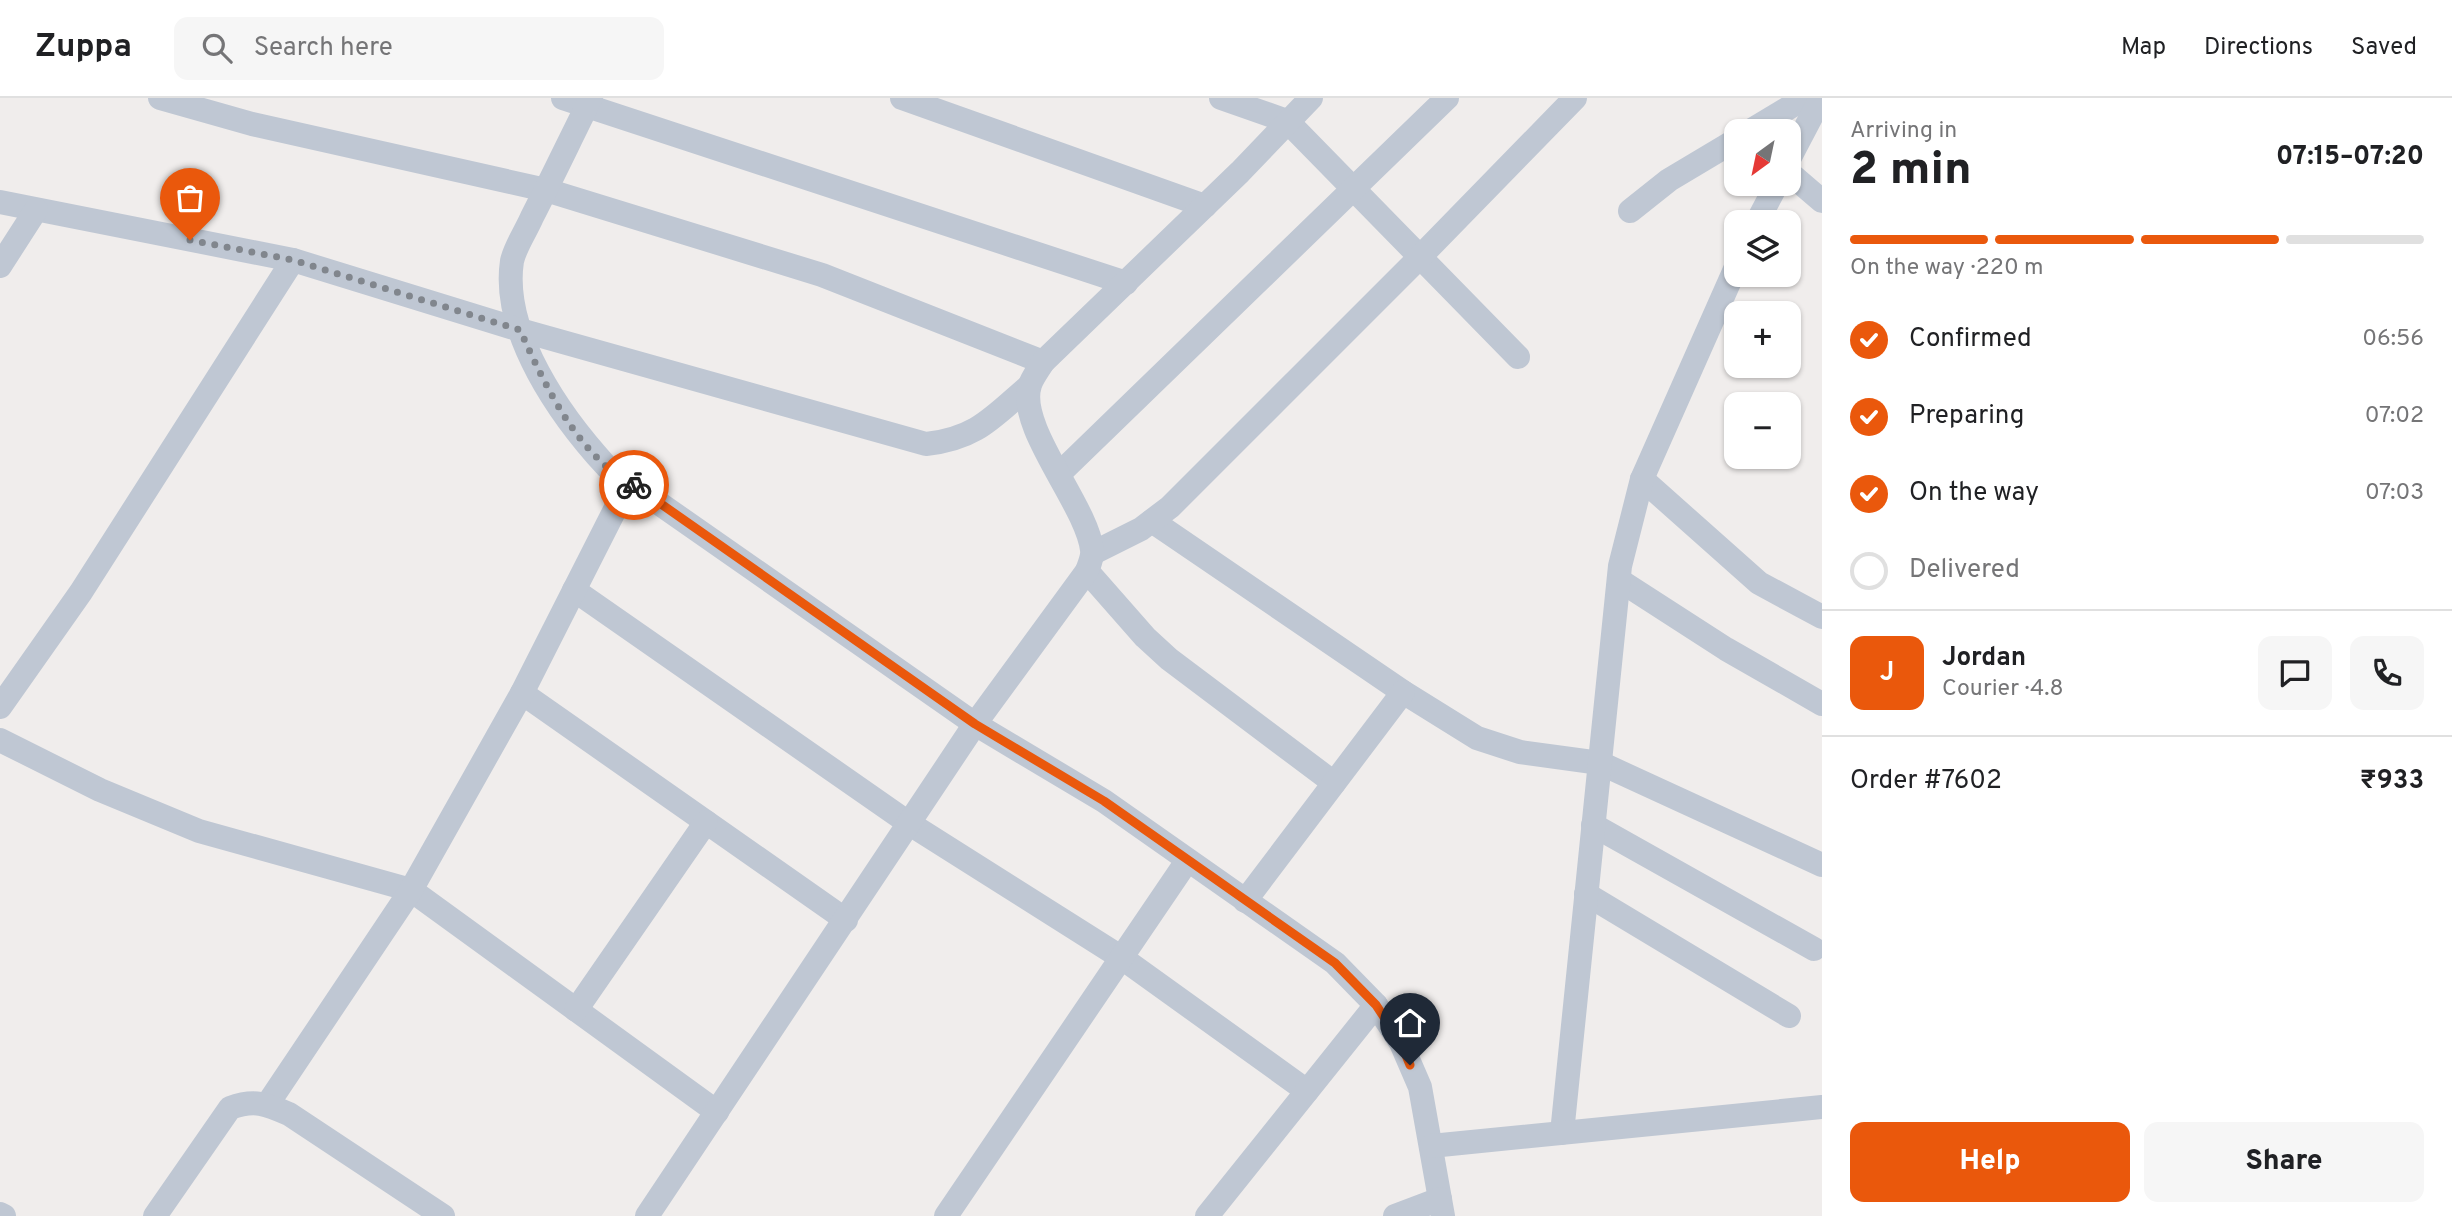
<!DOCTYPE html>
<html lang="en">
<head>
<meta charset="utf-8">
<style>
	:root { --surface:#fff; --page:#f6f6f6; --text:#202124; --muted:#757577; --line:#e0e0e0; --accent:#ea580c }
	body { margin:0; font-family:Overpass,sans-serif; background:var(--page); color:var(--text); height:100vh; display:flex; flex-direction:column; font-size:26px; white-space:nowrap }
	* { box-sizing:border-box; margin:0 }
	p { font-size:23px; color:var(--muted) }
	.icon { flex:none; width:38px; height:38px; fill:none; stroke:currentColor; stroke-width:2; stroke-linecap:round; stroke-linejoin:round }
	.map { position:relative; flex:1; overflow:hidden }
	.details { display:flex; flex-direction:column; background:var(--surface); width:630px }
	.details>* { flex:none }
	.needle { width:46px; rotate:213deg }
	.buttons { position:absolute; left:1724px; top:21px; display:grid; gap:14px }
	.buttons a { display:grid; place-items:center; width:77px; height:77px; border-radius:14px; background:var(--surface); box-shadow:0 2px 5px #0004; font-size:35px }
	.pin { position:absolute; display:grid; place-items:center; width:60px; height:60px; color:#fff; margin:-72px -30px; border-radius:50% 50% 50% 0; rotate:-45deg; box-shadow:0 0 7px #0007 }
	.pin .icon { rotate:45deg }
	.courier { position:absolute; display:grid; place-items:center; width:70px; height:70px; margin:-35px; border:5px solid #ea580c; border-radius:50%; background:#fff; color:#222; box-shadow:0 2px 9px #0007 }
	.overview em { font-style:normal; font-weight:800 }
	.overview div { display:flex; flex-direction:column-reverse }
	.overview { display:flex; align-items:center; justify-content:space-between; height:119px; padding:0 28px }
	h1 { font-size:46px; font-weight:800; line-height:52px }
	.bar { display:grid; grid-template-columns:repeat(4,1fr); gap:10px 7px; align-content:center; height:84px; padding:0 28px }
	.bar i { height:9px; border-radius:5px; background:var(--line) }
	.bar .on { background:var(--accent) }
	.bar p { grid-column:span 4 }
	.line { display:flex; align-items:center; gap:18px; padding:0 28px; border-top:2px solid var(--line) }
	.line div { flex:1 }
	.round { display:grid; place-items:center; flex:none; width:74px; height:74px; border-radius:14px; background:var(--page) }
	ol { padding:0 28px; list-style:none }
	li { display:flex; align-items:center; gap:21px; height:77px }
	li p { margin-inline-start:auto }
	li .icon { padding:7px; border-radius:50%; background:var(--accent); color:#fff; stroke-width:4 }
	li:last-child { color:var(--muted) }
	li i { width:38px; height:38px; border:4px solid var(--line); border-radius:50% }
	.cta { display:flex; gap:14px; margin-top:auto; padding:14px 28px }
	.cta a { flex:1; height:80px; border-radius:14px; background:var(--accent); color:#fff; font-size:28px; font-weight:800; line-height:80px; text-align:center }
	.cta a+a { background:var(--page); color:var(--text) }
	header { display:flex; align-items:center; gap:42px; box-sizing:border-box; height:98px; padding:0 35px; background:var(--surface); border-bottom:2px solid var(--line) }
	header strong { font-size:33px }
	nav { display:flex; gap:38px; margin-inline-start:auto; font-size:24px }
	.search { width:490px; height:63px; background:var(--page); display:flex; align-items:center; gap:18px; box-sizing:border-box; padding:0 24px; border-radius:14px; color:var(--muted); font-size:26px }
	main { display:flex; flex:1; min-height:0 }
	.map>svg:first-child { display:block }
</style>
</head>
<body>
<header>
<strong>Zuppa</strong>
<div class="search"><svg class="icon" aria-label="search" viewBox="0 0 24 24"><circle cx="10" cy="10" r="6"/><path d="M15 15l6 6"/></svg>Search here</div>
<nav><a>Map</a><a>Directions</a><a>Saved</a></nav>
</header>
<main>
<div class="map">
<svg width="1822" height="1118" viewBox="0 0 1822 1118">
	<rect width="100%" height="100%" fill="#f0edec"/>
	<g fill="none" stroke-linecap="round" stroke-linejoin="round">
		<!-- minor -->
		<g stroke="#bfc7d3" stroke-width="24">
			<path d="M160,0L252,26L546,92L822,177L1043,264"/>
			<path d="M563,0L1126,185"/>
			<path d="M591,0C571,40 552,80 532,119C526,133 515,149 512,163C501,235 561,319 607,369L975,626L1104,703L1335,865L1376,907L1401,945L1420,989L1443,1118"/>
			<path d="M902,0L1205,108"/>
			<path d="M1221,0L1287,23L1518,259"/>
			<path d="M1750,33L1805,0"/>
			<path d="M1788,63L1821,0"/>
			<path d="M1788,74L1822,103"/>
			<path d="M0,104L293,162L520,232L926,346C976,341 993,319 1029,288"/>
			<path d="M1630,113L1669,82L1736,42"/>
			<path d="M1757,124L1777,86"/>
			<path d="M0,168L36,112"/>
			<path d="M1059,376L1447,0"/>
			<path d="M1642,381L1759,485L1822,519"/>
			<path d="M1152,423L1403,594L1477,640L1520,654L1600,665L1822,767"/>
			<path d="M1093,455L1141,431L1170,409L1420,159L1575,0"/>
			<path d="M1087,473L1145,539L1169,561L1334,685"/>
			<path d="M1619,482L1726,551L1822,606"/>
			<path d="M574,492L910,726L1122,860L1307,993"/>
			<path d="M522,595L846,822"/>
			<path d="M0,609L81,494L293,162"/>
			<path d="M0,642L100,692L199,733L411,792L717,1014"/>
			<path d="M1593,727L1814,851"/>
			<path d="M1586,796L1789,918"/>
			<path d="M1245,803L1403,594"/>
			<path d="M576,912L706,724"/>
			<path d="M267,1007L411,792L522,595L629,384"/>
			<path d="M1562,1035L1620,468L1642,381L1736,169"/>
			<path d="M1431,1048L1822,1009"/>
			<path d="M0,1116L4,1118"/>
			<path d="M155,1118L230,1010C255,1001 266,1006 289,1016L443,1118"/>
			<path d="M647,1118L975,626L1087,473C1089,467 1093,459 1092,452C1087,407 1016,329 1030,287C1032,280 1039,271 1043,264L1240,74L1311,0"/>
			<path d="M946,1118L1187,763"/>
			<path d="M1207,1118L1376,907"/>
			<path d="M1395,1118L1440,1101"/>
		</g>
	</g>
	<g fill="none" stroke-linecap="round" stroke-linejoin="round">
		<!-- done -->
		<path stroke="#81868d" stroke-width="7" stroke-dasharray="0 12.6" d="M190,142L293,162L520,232C542,280 566,333 607,369C615,376 625,381 634,387"/>
		<!-- route -->
		<path stroke="#ea580c" stroke-width="9" d="M634,387L975,626L1104,703L1335,865L1376,907L1401,945L1410,967"/>
	</g>
</svg>
<div class="buttons">
<a><svg class="needle" viewBox="-14 -14 28 28"><path d="M0-13l5 13h-10z" fill="#e53935"/><path d="M0 13l5-13h-10z" fill="#757577"/></svg></a>
<a><svg class="icon" aria-label="layers" viewBox="0 0 24 24"><path d="M12 4l9 5-9 5-9-5zM3 14l9 5 9-5"/></svg></a>
<a>+</a>
<a>−</a>
</div>
<div class="pin" style="left:190px;top:142px;background:#ea580c"><svg class="icon" aria-label="bag" viewBox="0 0 24 24"><path d="M5 8h14l-1 12H6zM9 8a3 3 0 0 1 6 0"/></svg></div>
<div class="pin" style="left:1410px;top:967px;background:#1f2937"><svg class="icon" aria-label="home" viewBox="0 0 24 24"><path d="M3 11l9-7 9 7M6 9v11h12V9"/></svg></div>
<div class="courier" style="left:634px;top:387px"><svg class="icon" aria-label="bike" viewBox="0 0 24 24"><circle cx="6" cy="16" r="4"/><circle cx="18" cy="16" r="4"/><path d="M6 16l4-8h5l3 8M10 8l3 8H6M13 5h3"/></svg></div>
</div>
<section class="details">
<div class="overview"><div><h1>2 min</h1><p>Arriving in</p></div><em>07:15–07:20</em></div>
<div class="bar"><i class="on"></i><i class="on"></i><i class="on"></i><i></i><p>On the way · 220 m</p></div>
<ol>
<li><svg class="icon" aria-label="check" viewBox="0 0 24 24"><path d="M5 12l5 5 9-10"/></svg>Confirmed<p>06:56</p></li>
<li><svg class="icon" aria-label="check" viewBox="0 0 24 24"><path d="M5 12l5 5 9-10"/></svg>Preparing<p>07:02</p></li>
<li><svg class="icon" aria-label="check" viewBox="0 0 24 24"><path d="M5 12l5 5 9-10"/></svg>On the way<p>07:03</p></li>
<li><i></i>Delivered</li>
</ol>
<div class="line" style="height:126px"><b class="round" style="background:var(--accent);color:#fff">J</b><div><b>Jordan</b><p>Courier · 4.8</p></div><a class="round"><svg class="icon" aria-label="chat" viewBox="0 0 24 24"><path d="M4 5h16v11H9l-5 4z"/></svg></a><a class="round"><svg class="icon" aria-label="phone" viewBox="0 0 24 24"><path d="M5 4h4l2 5-3 2q2 4 5 5l2-3 5 2v4C11 20 4 13 5 4z"/></svg></a></div>
<div class="line" style="height:91px"><div>Order #7602</div><b>₹933</b></div>
<div class="cta"><a>Help</a><a>Share</a></div>
</section>
</main>
</body>
</html>
